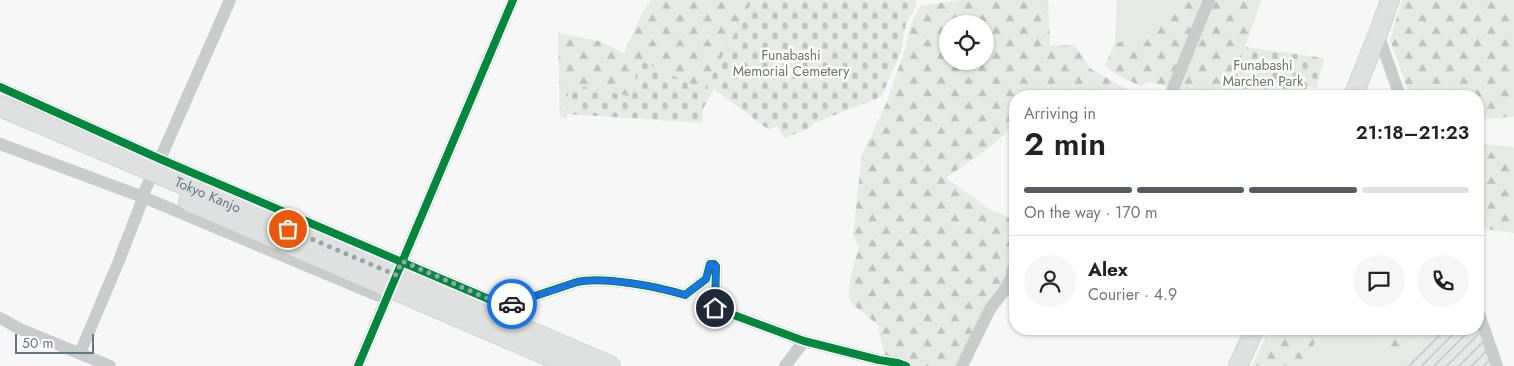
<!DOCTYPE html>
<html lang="en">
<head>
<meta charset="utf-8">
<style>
	:root { --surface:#fff; --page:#f6f6f6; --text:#222; --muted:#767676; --line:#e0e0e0; --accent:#575c5f }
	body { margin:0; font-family:Jost,sans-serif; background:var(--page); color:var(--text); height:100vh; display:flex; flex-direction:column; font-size:19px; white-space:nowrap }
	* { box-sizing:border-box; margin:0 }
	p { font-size:16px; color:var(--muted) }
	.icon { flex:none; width:28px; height:28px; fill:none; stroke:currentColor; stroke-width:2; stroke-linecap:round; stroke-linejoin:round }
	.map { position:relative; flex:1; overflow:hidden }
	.panel { position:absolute; left:1009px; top:90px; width:475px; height:245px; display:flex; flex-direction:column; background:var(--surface); border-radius:20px; box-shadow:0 1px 4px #0004 }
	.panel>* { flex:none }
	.tools { position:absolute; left:939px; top:15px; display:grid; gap:10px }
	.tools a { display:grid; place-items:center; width:55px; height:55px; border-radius:50%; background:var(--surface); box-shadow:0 1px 4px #0004; font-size:25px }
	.scale { position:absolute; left:15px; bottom:12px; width:79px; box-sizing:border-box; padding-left:5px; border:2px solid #647880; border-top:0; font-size:14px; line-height:18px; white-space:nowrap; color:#647880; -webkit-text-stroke:4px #fff; paint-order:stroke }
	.pin { position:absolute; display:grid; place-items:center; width:42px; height:42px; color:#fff; margin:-21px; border:2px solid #fff; border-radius:50%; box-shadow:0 1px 5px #0007 }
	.courier { position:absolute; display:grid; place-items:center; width:50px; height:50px; margin:-25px; border:4px solid #1a73e8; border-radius:50%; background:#fff; color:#222; box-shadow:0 1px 6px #0007 }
	.overview em { font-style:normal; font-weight:600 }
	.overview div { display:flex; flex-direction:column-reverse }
	.overview { display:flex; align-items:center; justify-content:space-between; height:85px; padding:0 15px }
	h1 { font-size:32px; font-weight:600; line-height:38px }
	.bar { display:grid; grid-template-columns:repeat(4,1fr); gap:8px 5px; align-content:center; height:60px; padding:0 15px }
	.bar i { height:6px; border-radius:4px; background:var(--line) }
	.bar .active { background:var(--accent) }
	.bar p { grid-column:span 4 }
	.line { display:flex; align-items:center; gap:12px; padding:0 15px; border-top:1px solid var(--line) }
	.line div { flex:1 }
	.round { display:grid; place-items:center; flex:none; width:52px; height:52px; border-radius:26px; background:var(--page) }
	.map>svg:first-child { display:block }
</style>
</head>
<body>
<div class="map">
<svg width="1514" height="366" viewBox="0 0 1514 366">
	<defs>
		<pattern id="industrial-furrows" width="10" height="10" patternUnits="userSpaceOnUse" patternTransform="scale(1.25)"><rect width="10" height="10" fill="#e6e8e7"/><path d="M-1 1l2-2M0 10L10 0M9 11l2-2" fill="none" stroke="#bec1c0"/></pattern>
		<pattern id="forest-firs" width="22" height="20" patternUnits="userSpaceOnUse" patternTransform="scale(1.25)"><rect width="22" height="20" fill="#e6e9e4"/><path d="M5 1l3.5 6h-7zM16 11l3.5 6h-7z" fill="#bec2be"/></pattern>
		<pattern id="cemetery-stones" width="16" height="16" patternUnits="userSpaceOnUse" patternTransform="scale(1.25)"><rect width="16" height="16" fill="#e6e9e4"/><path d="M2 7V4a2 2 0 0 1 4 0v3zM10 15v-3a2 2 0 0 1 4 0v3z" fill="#bec2be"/></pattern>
	</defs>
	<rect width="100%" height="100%" fill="#f7f7f7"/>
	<!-- industrial -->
	<path fill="url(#industrial-furrows)" d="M1433,329H1478L1491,366H1402Z"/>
	<!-- green -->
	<g fill="#e6e9e4">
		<path d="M1117,0H1179L1178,3L1137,36L1115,44Z"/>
		<path d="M1179,89L1240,96H1176Z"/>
		<path d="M1318,329H1368L1398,351L1432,330L1402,366H1308Z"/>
	</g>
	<!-- forest -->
	<g fill="url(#forest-firs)" fill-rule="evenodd">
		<path d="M651,0H753L704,90L641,62L630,97L569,84L567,119L560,117L558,33L599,41L624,53L642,13Z"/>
		<path d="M961,0H1048L1050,46L1074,45L1091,69L1140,96H1015C1015,103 1017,113 1015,120C1009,137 962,166 946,178L989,209L1015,220V264L959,364L950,366H911L886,359L877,324L852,304L849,297L850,279L859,247L853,235L862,154L887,102L904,52L911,24L920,6ZM948,24H985V61H948Z"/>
		<path d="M1179,0H1261L1229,95L1179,89L1149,82L1140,86L1115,74L1105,65L1115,44L1137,36L1178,3Z"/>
		<path d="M1402,0H1514V117L1478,119V96H1410L1390,40Z"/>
		<path d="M1478,144L1514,147V233L1478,228Z"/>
		<path d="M1269,329H1318L1308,366H1252Z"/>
		<path d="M1368,329H1433L1398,351Z"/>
	</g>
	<!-- cemetery -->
	<g fill="url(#cemetery-stones)">
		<path d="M753,0H915L917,5L906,24L901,52L881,97L814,123L809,128L785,138L777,126L769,130L714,89L703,109L702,123L567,114L569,84L629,96L641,61L704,90Z"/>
		<path d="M1246,47L1324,58L1317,88L1307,86L1306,96H1240L1229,95Z"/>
	</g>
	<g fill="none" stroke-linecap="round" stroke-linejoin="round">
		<!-- secondary casing -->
		<g stroke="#d3d4d5" stroke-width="20">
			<g id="secondary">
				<path d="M1353,96L1378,34L1390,0"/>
				<path d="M1238,366L1255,329"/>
			</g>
		</g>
		<!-- trunk casing -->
		<g stroke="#d3d4d4" stroke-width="22">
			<g id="trunk">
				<path id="s1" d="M0,106L610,366"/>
				<path d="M189,201L573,366"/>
			</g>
		</g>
		<!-- minor -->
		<g stroke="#cacccc" stroke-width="12">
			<path d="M1378,34L1400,96"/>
			<path d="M0,87L160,159L505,306L577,282C604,276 659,287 685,295L706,279L710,264H714L716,266L715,308L804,341L879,360L898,363L906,366"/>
			<path d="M1170,96L1209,0"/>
			<path d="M0,144L143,197L386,299"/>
			<path d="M400,267L513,0"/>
			<path d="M1478,311L1497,366"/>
			<path d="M0,318L20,329L110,366"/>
			<path d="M80,353L118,263L142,201L145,190L160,159L230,0"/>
			<path d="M358,366L389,292"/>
			<path d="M785,366L804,341"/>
			<path d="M962,366L990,309L1004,291L1015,270"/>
		</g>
		<!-- secondary -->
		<use href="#secondary" stroke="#dfe0e0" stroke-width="18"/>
		<!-- trunk -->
		<use href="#trunk" stroke="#dfe0e0" stroke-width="20"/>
		<!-- cycleway casing -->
		<g stroke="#fff" stroke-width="11">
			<g id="cycleway">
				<path d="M0,87L160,159L505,306L577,282C604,276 659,287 685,295L706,279L710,264H714L716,266L715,308L804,341L879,360L898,363L906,366"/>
				<path d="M358,366L513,0"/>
			</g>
		</g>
		<!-- cycleway -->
		<use href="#cycleway" stroke="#00873e" stroke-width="8"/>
	</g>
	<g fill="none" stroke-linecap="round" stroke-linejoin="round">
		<!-- done -->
		<path stroke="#97a4aa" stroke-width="5" stroke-dasharray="0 9" d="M288,229L396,275L402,261L505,306L512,304"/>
		<!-- route -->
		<path stroke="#1a73e8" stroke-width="6" d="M512,304L577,282C604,276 659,287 685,295L706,279L710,264H712L716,266L715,308"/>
	</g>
	<g text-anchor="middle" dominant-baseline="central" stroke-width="5" stroke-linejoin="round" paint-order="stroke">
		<!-- park labels -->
		<g font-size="14" fill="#6a7963" stroke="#fff">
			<text x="791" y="55">Funabashi<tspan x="791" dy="16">Memorial Cemetery</tspan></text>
			<text x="1263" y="65">Funabashi<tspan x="1263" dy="16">Marchen Park</tspan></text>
		</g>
		<!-- street labels -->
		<g font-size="14" fill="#647880" stroke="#fff">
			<text stroke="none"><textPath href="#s1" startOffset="226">Tokyo Kanjo</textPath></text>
		</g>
	</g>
</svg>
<div class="tools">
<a><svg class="icon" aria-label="locate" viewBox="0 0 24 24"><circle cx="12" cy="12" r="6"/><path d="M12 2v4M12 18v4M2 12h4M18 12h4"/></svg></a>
</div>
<div class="scale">50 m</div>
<div class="pin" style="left:288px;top:229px;background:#ea580c"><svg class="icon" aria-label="bag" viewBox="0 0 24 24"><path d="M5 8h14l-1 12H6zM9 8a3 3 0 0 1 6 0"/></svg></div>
<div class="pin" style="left:715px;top:308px;background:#1f2937"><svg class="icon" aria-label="home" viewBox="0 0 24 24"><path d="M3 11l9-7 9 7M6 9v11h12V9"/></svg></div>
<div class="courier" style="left:512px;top:304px"><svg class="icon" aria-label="car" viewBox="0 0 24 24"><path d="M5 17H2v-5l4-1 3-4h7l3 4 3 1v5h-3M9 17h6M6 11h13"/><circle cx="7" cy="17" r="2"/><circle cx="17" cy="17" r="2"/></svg></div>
<section class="panel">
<div class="overview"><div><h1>2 min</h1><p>Arriving in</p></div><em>21:18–21:23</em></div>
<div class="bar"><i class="active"></i><i class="active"></i><i class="active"></i><i></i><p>On the way · 170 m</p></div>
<div class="line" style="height:90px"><a class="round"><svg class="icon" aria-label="person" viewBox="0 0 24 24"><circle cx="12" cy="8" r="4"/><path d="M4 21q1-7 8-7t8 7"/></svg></a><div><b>Alex</b><p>Courier · 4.9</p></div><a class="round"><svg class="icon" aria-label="chat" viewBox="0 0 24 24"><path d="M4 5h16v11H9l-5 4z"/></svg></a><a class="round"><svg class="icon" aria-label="phone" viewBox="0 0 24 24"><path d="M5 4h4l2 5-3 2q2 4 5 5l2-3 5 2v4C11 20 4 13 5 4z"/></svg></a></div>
</section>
</div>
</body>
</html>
